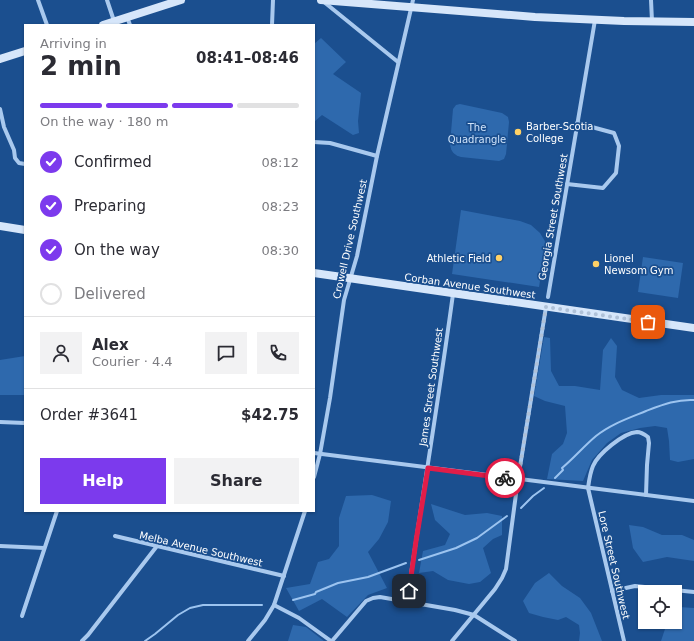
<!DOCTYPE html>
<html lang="en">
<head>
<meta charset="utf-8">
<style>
	:root { --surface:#fff; --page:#f2f2f3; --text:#2b2b33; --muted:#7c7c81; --line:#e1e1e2; --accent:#7c3aed }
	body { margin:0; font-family:"DejaVu Sans",sans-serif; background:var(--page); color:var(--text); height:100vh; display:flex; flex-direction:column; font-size:15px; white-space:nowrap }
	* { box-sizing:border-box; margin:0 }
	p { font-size:13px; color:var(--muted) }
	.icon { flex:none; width:22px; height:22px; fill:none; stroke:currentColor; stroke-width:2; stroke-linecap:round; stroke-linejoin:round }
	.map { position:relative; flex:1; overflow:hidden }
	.sheet { position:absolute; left:24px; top:24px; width:291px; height:488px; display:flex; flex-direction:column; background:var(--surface); border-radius:0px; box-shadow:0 1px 3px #0004 }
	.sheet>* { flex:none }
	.controls { position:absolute; left:638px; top:585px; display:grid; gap:8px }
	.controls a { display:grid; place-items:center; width:44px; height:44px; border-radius:0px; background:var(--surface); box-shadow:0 1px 3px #0004; font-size:20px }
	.pin { position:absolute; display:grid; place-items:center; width:34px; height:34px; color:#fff; margin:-17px; border-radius:8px; box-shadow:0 2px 6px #0006 }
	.courier { position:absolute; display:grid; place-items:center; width:40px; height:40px; margin:-20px; border:3px solid #e11d48; border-radius:50%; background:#fff; color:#222; box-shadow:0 1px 5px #0007 }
	.summary em { font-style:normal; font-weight:600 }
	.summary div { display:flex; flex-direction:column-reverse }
	.summary { display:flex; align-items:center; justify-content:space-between; height:68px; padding:0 16px }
	h1 { font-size:26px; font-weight:600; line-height:30px }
	.bar { display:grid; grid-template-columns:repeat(4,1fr); gap:6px 4px; align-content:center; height:48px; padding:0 16px }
	.bar i { height:5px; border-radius:3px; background:var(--line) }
	.bar .current { background:var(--accent) }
	.bar p { grid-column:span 4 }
	.line { display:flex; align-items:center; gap:10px; padding:0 16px; border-top:1px solid var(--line) }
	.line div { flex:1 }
	.round { display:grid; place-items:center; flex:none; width:42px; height:42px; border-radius:0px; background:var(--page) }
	ol { padding:0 16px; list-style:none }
	li { display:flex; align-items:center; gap:12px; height:44px }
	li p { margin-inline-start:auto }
	li .icon { padding:4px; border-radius:50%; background:var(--accent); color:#fff; stroke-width:4 }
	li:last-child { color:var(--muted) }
	li i { width:22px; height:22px; border:2px solid var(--line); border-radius:50% }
	.cta { display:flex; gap:8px; margin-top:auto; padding:8px 16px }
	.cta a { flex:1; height:46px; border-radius:0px; background:var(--accent); color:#fff; font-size:16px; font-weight:600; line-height:46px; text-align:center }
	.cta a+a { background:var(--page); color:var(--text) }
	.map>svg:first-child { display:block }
</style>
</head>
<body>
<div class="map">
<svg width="694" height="641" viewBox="0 0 694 641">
	<rect width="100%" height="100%" fill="#1b4f8f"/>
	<!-- green -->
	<g fill="#2e69ad">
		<path d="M321,38L346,62L333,74L361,93L358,121L359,133L353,135L322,115L314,122V44Z"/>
		<path d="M460,104L502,113L508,117L509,122L506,154L504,159L499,161L461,157C454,155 451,152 450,144L453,109L456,105Z"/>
		<path d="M461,210L520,221L531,225L540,233L546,243L539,287L452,274Z"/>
		<path d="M643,257L683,263L678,298L638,292Z"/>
		<path d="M544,337L550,338L551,371L559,386H575L600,390L603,350L611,338L617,346L615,377L622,390L639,398L661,395H694V459L678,462L670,460L669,441L667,428L655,426L640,428L621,433L607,443L592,460L583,481L547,479L552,454L563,444L567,433L565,406L545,401L534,396Z"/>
		<path d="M25,356V395H0V360Z"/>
		<path d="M372,495L391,501L388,522L379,539L368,552L387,588L368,595L347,617L322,599L299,611L286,588L310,584L318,562L329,559L339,546V518L346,496Z"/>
		<path d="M431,504L465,515L487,513L502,516V535L493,539L483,548L491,573L480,582L469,584L448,580L433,571L419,573L423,551L445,545L450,534L435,520Z"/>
		<path d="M629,525L643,527L662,535H682L694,540V561L667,557L643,562L633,548Z"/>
		<path d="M549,573L562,586L580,598L591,613L602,641H579L580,633L579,625L566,617L558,620L543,617L529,613L523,601L535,583Z"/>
		<path d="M675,600L679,607L694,608V641H661L665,629L659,627L658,622H675Z"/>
		<path d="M293,625L306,627L324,641H288Z"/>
	</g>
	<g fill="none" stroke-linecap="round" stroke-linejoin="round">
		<!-- stream -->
		<g stroke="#9cc4f0" stroke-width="2">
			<path d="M555,478L563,470L562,468C574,458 584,446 596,436C611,424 629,418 646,411C662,405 677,399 694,400"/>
			<path d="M521,508L533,496L544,488"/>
			<path d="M419,560L456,548L477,538L507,516"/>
			<path d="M293,600L315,594L316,592L338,583L368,577L406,563"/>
			<path d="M145,641L155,634L178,615L190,608L203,605H262"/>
		</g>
		<!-- street -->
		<g stroke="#a9c9ee" stroke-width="4">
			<path d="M38,0L47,25"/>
			<path d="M107,0L114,21"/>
			<path d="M651,0L652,21"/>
			<path d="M324,2L398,62"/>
			<path d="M127,17L130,25"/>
			<path d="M272,25L273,0"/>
			<path d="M0,109L4,127L14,150L15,158L19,163L25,164"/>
			<path d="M314,142L330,143L377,156"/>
			<path d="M567,184L603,188L616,173L619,146L614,133L577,123"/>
			<path d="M548,297L595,20"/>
			<path d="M0,422L25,423"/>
			<path d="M314,453L694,501"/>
			<path d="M314,477L320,454L330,398L344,300L357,256L377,156L413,0"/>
			<path d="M115,536L284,576"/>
			<path d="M0,546L44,548"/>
			<path d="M612,591L635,586L694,592"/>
			<path d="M407,601C422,499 439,397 453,294"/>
			<path d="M274,605L299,618L331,641"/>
			<path d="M22,616L57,511"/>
			<path d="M82,641L88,635L157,546"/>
			<path d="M248,641L265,620L274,605L305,511"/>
			<path d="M332,641L366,601L373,598L380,597L455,610L474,615L515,641"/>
			<path d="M452,641L495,589L502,578L506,569L518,479L546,307"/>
			<path d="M624,641L588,488C589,481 590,473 593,466C598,454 623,433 637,432C641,432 644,434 648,437L649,443L647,465L646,495"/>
		</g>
		<!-- secondary -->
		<g stroke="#d6e6fa" stroke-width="8">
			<path d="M321,0L535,17L624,21L694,22"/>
			<path d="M103,25L181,0"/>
			<path d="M0,59L25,51"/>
			<path d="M0,226L25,230"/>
			<path d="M314,273L694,328"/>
		</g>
	</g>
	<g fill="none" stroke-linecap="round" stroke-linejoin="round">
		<!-- done -->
		<path stroke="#afc1d8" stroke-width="4" stroke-dasharray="0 7.2" d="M505,478L518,479L546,307L648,322"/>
		<!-- route -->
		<path stroke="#e11d48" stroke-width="5" d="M409,591L416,541L428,468L505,478"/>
	</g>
	<!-- markers -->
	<g fill="#ffd166" stroke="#1b4f8f" stroke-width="1.5">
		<circle cx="518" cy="132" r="4"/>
		<circle cx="499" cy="258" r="4"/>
		<circle cx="596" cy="264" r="4"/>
	</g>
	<g text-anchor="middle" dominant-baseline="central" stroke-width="3.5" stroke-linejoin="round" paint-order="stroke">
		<!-- poi labels -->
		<g font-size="10" fill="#fff" stroke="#1b4f8f" text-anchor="start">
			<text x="526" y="126">Barber-Scotia<tspan x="526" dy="12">College</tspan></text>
			<text x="491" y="258" text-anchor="end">Athletic Field</text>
			<text x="604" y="258">Lionel<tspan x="604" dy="12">Newsom Gym</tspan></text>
		</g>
		<!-- park labels -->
		<g font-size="10" fill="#cfe3fa" stroke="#1b4f8f">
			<text x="477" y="127">The<tspan x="477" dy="12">Quadrangle</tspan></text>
		</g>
		<!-- street labels -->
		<g font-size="10" fill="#fff" stroke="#1b4f8f">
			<text transform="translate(553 217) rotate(-80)">Georgia Street Southwest</text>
			<text transform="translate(350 239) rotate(-77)">Crowell Drive Southwest</text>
			<text transform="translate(470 286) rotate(8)">Corban Avenue Southwest</text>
			<text transform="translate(431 387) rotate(-82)">James Street Southwest</text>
			<text transform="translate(201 549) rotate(13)">Melba Avenue Southwest</text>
			<text transform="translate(614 565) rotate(77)">Lore Street Southwest</text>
		</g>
	</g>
</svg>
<div class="controls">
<a><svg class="icon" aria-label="locate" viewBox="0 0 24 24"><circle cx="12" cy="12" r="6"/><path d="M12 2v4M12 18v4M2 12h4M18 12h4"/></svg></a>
</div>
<div class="pin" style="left:648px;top:322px;background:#ea580c"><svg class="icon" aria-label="bag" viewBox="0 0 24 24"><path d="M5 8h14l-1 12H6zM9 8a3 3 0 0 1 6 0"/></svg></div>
<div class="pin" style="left:409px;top:591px;background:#1f2937"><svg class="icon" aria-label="home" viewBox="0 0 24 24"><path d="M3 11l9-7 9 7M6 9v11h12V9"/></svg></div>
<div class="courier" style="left:505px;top:478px"><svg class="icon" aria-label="bike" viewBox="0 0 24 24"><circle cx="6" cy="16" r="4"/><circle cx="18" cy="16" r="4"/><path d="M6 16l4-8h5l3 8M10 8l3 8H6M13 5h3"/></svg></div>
<section class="sheet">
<div class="summary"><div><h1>2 min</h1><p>Arriving in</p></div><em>08:41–08:46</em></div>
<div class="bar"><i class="current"></i><i class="current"></i><i class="current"></i><i></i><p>On the way · 180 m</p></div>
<ol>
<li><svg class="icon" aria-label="check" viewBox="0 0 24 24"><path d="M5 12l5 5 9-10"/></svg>Confirmed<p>08:12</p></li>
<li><svg class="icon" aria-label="check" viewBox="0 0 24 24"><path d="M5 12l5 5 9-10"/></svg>Preparing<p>08:23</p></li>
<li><svg class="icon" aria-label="check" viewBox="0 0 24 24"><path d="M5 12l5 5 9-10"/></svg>On the way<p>08:30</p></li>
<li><i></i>Delivered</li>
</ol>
<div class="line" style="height:72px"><a class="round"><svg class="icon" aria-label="person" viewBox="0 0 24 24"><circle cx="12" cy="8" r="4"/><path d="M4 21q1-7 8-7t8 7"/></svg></a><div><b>Alex</b><p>Courier · 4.4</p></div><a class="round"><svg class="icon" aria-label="chat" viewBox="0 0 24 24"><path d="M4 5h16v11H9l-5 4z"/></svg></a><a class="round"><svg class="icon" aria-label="phone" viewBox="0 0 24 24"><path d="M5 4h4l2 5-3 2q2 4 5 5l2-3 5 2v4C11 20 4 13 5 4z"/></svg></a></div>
<div class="line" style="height:52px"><div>Order #3641</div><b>$42.75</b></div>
<div class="cta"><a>Help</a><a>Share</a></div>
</section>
</div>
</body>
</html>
